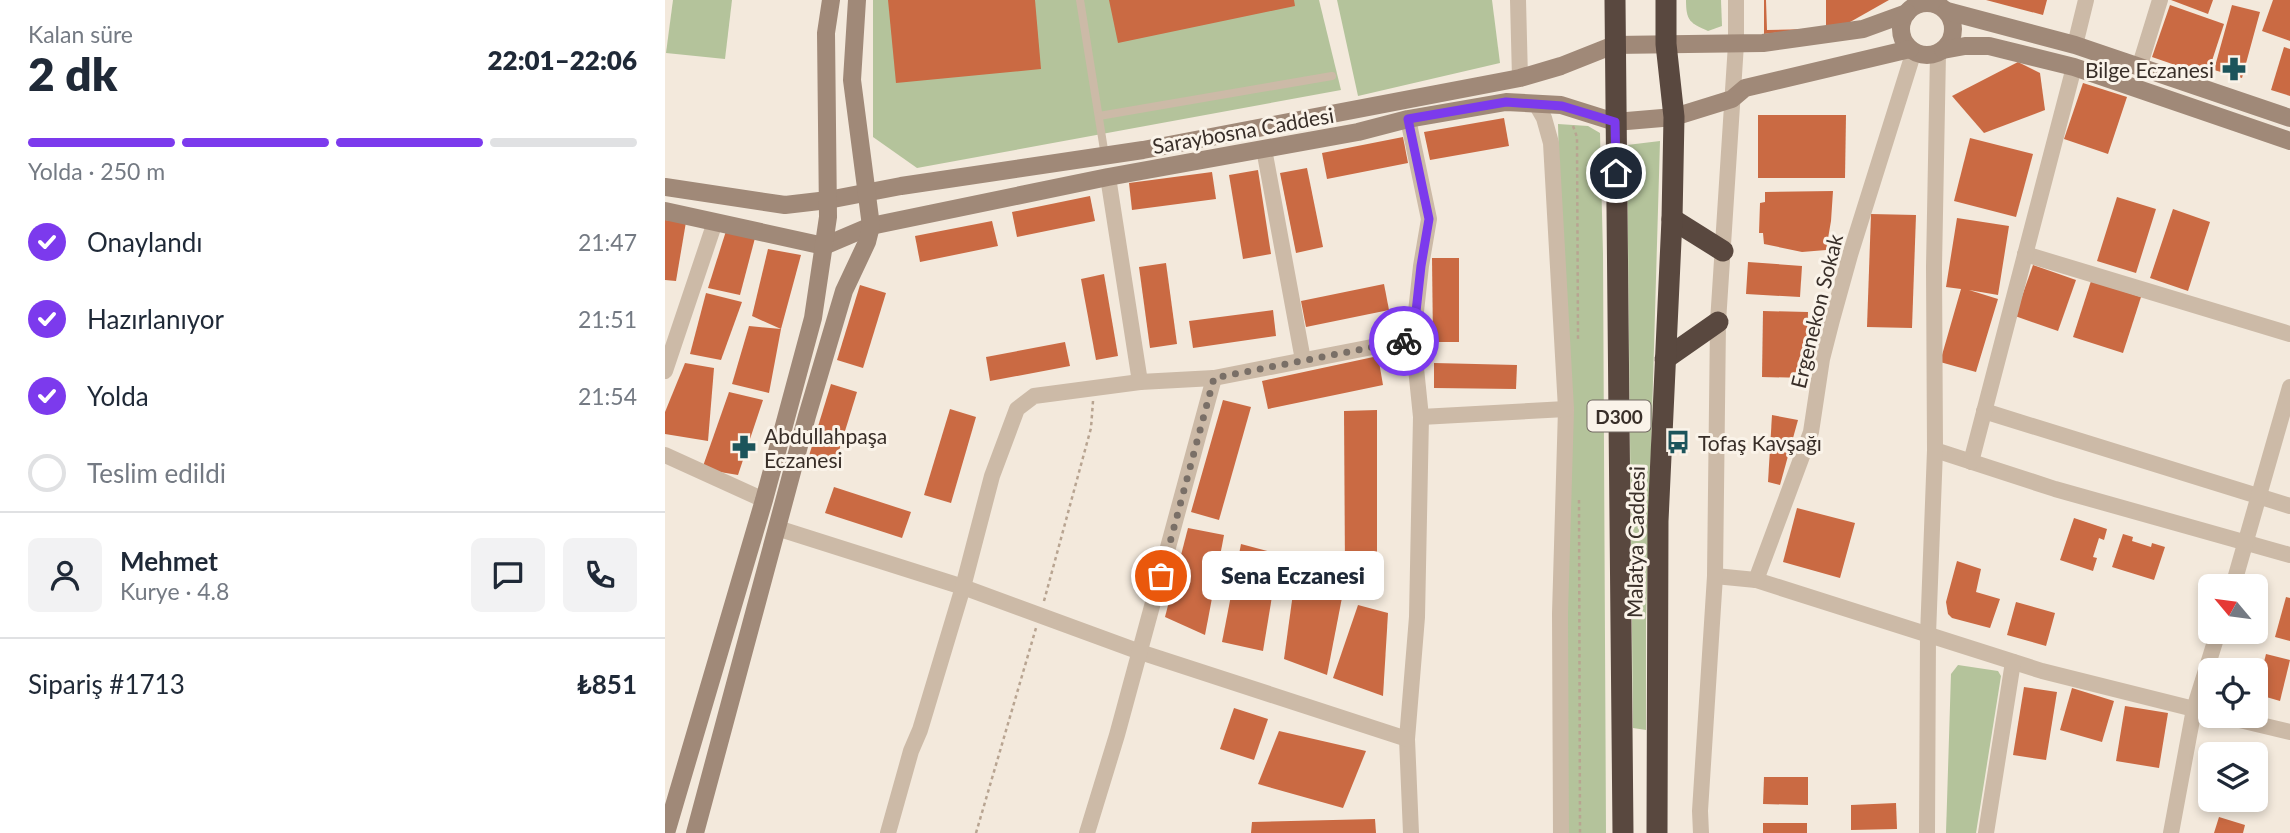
<!DOCTYPE html>
<html lang="tr">
<head>
<meta charset="utf-8">
<style>
	:root { --surface:#fff; --page:#f2f2f3; --text:#1f2937; --muted:#747a83; --line:#e0e1e3; --accent:#7c3aed }
	body { margin:0; font-family:Lato,sans-serif; background:var(--page); color:var(--text); height:100vh; display:flex; flex-direction:column; font-size:26px; white-space:nowrap }
	* { box-sizing:border-box; margin:0 }
	p { font-size:23px; color:var(--muted) }
	.icon { flex:none; width:38px; height:38px; fill:none; stroke:currentColor; stroke-width:2; stroke-linecap:round; stroke-linejoin:round }
	.map { position:relative; flex:1; overflow:hidden }
	.drawer { display:flex; flex-direction:column; background:var(--surface); width:665px }
	.drawer>* { flex:none }
	.needle { width:46px; rotate:299deg }
	.tools { position:absolute; left:1533px; top:574px; display:grid; gap:14px }
	.tools a { display:grid; place-items:center; width:70px; height:70px; border-radius:10px; background:var(--surface); box-shadow:0 4px 10px #0003; font-size:35px }
	.pin { position:absolute; display:grid; place-items:center; width:60px; height:60px; color:#fff; margin:-30px; border:4px solid #fff; border-radius:50%; box-shadow:0 2px 7px #0007 }
	.courier { position:absolute; display:grid; place-items:center; width:70px; height:70px; margin:-35px; border:5px solid #7c3aed; border-radius:50%; background:#fff; color:#222; box-shadow:0 2px 9px #0007 }
	.bubble { position:absolute; height:49px; border-radius:10px; background:var(--surface); box-shadow:0 4px 10px #0003; font-size:23px; font-weight:800; line-height:49px; text-align:center }
	.head em { font-style:normal; font-weight:800 }
	.head div { display:flex; flex-direction:column-reverse }
	.head { display:flex; align-items:center; justify-content:space-between; height:119px; padding:0 28px }
	h1 { font-size:46px; font-weight:800; line-height:52px }
	.bar { display:grid; grid-template-columns:repeat(4,1fr); gap:10px 7px; align-content:center; height:84px; padding:0 28px }
	.bar i { height:9px; border-radius:5px; background:var(--line) }
	.bar .selected { background:var(--accent) }
	.bar p { grid-column:span 4 }
	.line { display:flex; align-items:center; gap:18px; padding:0 28px; border-top:2px solid var(--line) }
	.line div { flex:1 }
	.round { display:grid; place-items:center; flex:none; width:74px; height:74px; border-radius:10px; background:var(--page) }
	ol { padding:0 28px; list-style:none }
	li { display:flex; align-items:center; gap:21px; height:77px }
	li p { margin-inline-start:auto }
	li .icon { padding:7px; border-radius:50%; background:var(--accent); color:#fff; stroke-width:4 }
	li:last-child { color:var(--muted) }
	li i { width:38px; height:38px; border:4px solid var(--line); border-radius:50% }
	main { display:flex; flex:1; min-height:0 }
	.map>svg:first-child { display:block }
</style>
</head>
<body>
<main>
<section class="drawer">
<div class="head"><div><h1>2 dk</h1><p>Kalan süre</p></div><em>22:01–22:06</em></div>
<div class="bar"><i class="selected"></i><i class="selected"></i><i class="selected"></i><i></i><p>Yolda · 250 m</p></div>
<ol>
<li><svg class="icon" aria-label="check" viewBox="0 0 24 24"><path d="M5 12l5 5 9-10"/></svg>Onaylandı<p>21:47</p></li>
<li><svg class="icon" aria-label="check" viewBox="0 0 24 24"><path d="M5 12l5 5 9-10"/></svg>Hazırlanıyor<p>21:51</p></li>
<li><svg class="icon" aria-label="check" viewBox="0 0 24 24"><path d="M5 12l5 5 9-10"/></svg>Yolda<p>21:54</p></li>
<li><i></i>Teslim edildi</li>
</ol>
<div class="line" style="height:126px"><a class="round"><svg class="icon" aria-label="person" viewBox="0 0 24 24"><circle cx="12" cy="8" r="4"/><path d="M4 21q1-7 8-7t8 7"/></svg></a><div><b>Mehmet</b><p>Kurye · 4.8</p></div><a class="round"><svg class="icon" aria-label="chat" viewBox="0 0 24 24"><path d="M4 5h16v11H9l-5 4z"/></svg></a><a class="round"><svg class="icon" aria-label="phone" viewBox="0 0 24 24"><path d="M5 4h4l2 5-3 2q2 4 5 5l2-3 5 2v4C11 20 4 13 5 4z"/></svg></a></div>
<div class="line" style="height:91px"><div>Sipariş #1713</div><b>₺851</b></div>
</section>
<div class="map">
<svg width="1625" height="833" viewBox="0 0 1625 833">
	<rect width="100%" height="100%" fill="#f3e9dc"/>
	<!-- green -->
	<g fill="#b4c39b">
		<path d="M8,0H67L60,59L1,53Z"/>
		<path d="M208,0H654L676,90L252,168L208,137Z"/>
		<path d="M672,0H827L835,63L693,96Z"/>
		<path d="M1021,0H1056L1057,26L1043,31C1025,23 1021,21 1021,0Z"/>
		<path d="M893,124L923,126L935,133L938,254L941,833H903V548Z"/>
		<path d="M995,141L981,622V730L968,728L962,145Z"/>
		<path d="M1293,665L1333,671L1336,676L1311,833H1281L1286,674Z"/>
	</g>
	<!-- building -->
	<g fill="#ca6a43">
		<path d="M223,0H370L376,69L231,83Z"/>
		<path d="M444,0H629L630,6L453,43Z"/>
		<path d="M1099,0H1101L1102,30L1146,29L1099,34Z"/>
		<path d="M1161,0H1224L1171,30H1161Z"/>
		<path d="M1321,0H1382L1378,15Z"/>
		<path d="M1506,0H1548L1543,14Z"/>
		<path d="M1608,0H1625V41L1597,31Z"/>
		<path d="M1505,5L1559,24L1542,76L1487,57Z"/>
		<path d="M1567,5L1595,12L1577,78L1549,70Z"/>
		<path d="M1619,47L1625,49V96L1606,90Z"/>
		<path d="M1353,62L1375,73L1380,110L1319,133L1287,96Z"/>
		<path d="M1418,83L1462,97L1443,154L1399,139Z"/>
		<path d="M1093,115H1181L1180,178H1093Z"/>
		<path d="M839,118L844,146L765,160L759,132Z"/>
		<path d="M738,137L743,163L662,179L657,153Z"/>
		<path d="M1305,138L1368,154L1351,217L1289,201Z"/>
		<path d="M642,168L658,247L631,253L615,173Z"/>
		<path d="M593,170L606,254L578,259L564,175Z"/>
		<path d="M547,172L551,199L467,210L464,183Z"/>
		<path d="M1168,191L1166,221L1161,250L1137,252L1099,244L1098,233H1094L1095,203L1100,202V192Z"/>
		<path d="M425,196L430,221L352,237L347,212Z"/>
		<path d="M1452,197L1491,209L1471,273L1432,261Z"/>
		<path d="M1508,209L1545,222L1523,291L1485,278Z"/>
		<path d="M1206,214L1251,215L1247,328L1202,327Z"/>
		<path d="M1292,218L1344,226L1333,295L1304,290L1333,299L1311,372L1275,362L1296,289L1281,287Z"/>
		<path d="M0,220L21,222L11,281L0,280Z"/>
		<path d="M327,221L333,246L255,262L250,236Z"/>
		<path d="M61,231L90,238L75,295L43,288Z"/>
		<path d="M103,249L136,255L116,329L87,316Z"/>
		<path d="M767,258H794V342H768Z"/>
		<path d="M1083,262L1137,266L1135,297L1081,294Z"/>
		<path d="M501,263L512,344L485,348L474,267Z"/>
		<path d="M1368,265L1411,280L1393,331L1350,316Z"/>
		<path d="M439,274L453,356L431,360L416,279Z"/>
		<path d="M1426,281L1476,297L1458,353L1408,337Z"/>
		<path d="M719,284L724,310L641,327L636,301Z"/>
		<path d="M195,285L221,293L198,368L172,360Z"/>
		<path d="M41,293L77,302L56,360L25,354Z"/>
		<path d="M608,310L611,336L528,348L524,321Z"/>
		<path d="M1098,311L1143,312L1141,378L1097,377Z"/>
		<path d="M84,326L116,329L104,393L67,384Z"/>
		<path d="M400,342L405,366L325,381L321,357Z"/>
		<path d="M713,356L718,385L603,409L597,381Z"/>
		<path d="M20,363L49,368L43,441L0,434V412Z"/>
		<path d="M769,363L852,365L851,389L769,388Z"/>
		<path d="M166,384L192,392L169,467L143,459Z"/>
		<path d="M64,392L98,400L73,475L37,469Z"/>
		<path d="M558,400L586,407L554,520L526,512Z"/>
		<path d="M285,409L311,417L286,503L259,495Z"/>
		<path d="M712,410V569H680L679,411Z"/>
		<path d="M1107,415L1133,420L1115,485L1103,482Z"/>
		<path d="M169,487L246,512L237,538L160,513Z"/>
		<path d="M1132,508L1190,523L1175,578L1118,562Z"/>
		<path d="M1409,518L1442,529L1439,540L1434,538L1428,557L1432,558L1428,571L1395,560Z"/>
		<path d="M523,528L559,535L540,635L500,617Z"/>
		<path d="M1458,534L1468,537L1467,541L1486,547L1487,543L1500,547L1489,580L1447,567Z"/>
		<path d="M576,544L614,554L598,651L557,642Z"/>
		<path d="M1292,561L1316,569L1311,592L1335,599L1325,628L1287,618L1283,614L1281,602Z"/>
		<path d="M632,564L681,577L662,675L619,659Z"/>
		<path d="M1621,597L1625,598V641L1610,637Z"/>
		<path d="M1351,602L1390,613L1381,646L1342,635Z"/>
		<path d="M693,605L723,613L718,696L668,678Z"/>
		<path d="M1601,654L1625,660L1615,701L1591,694Z"/>
		<path d="M1359,687L1392,692L1381,760L1348,755Z"/>
		<path d="M1407,688L1449,701L1437,742L1395,730Z"/>
		<path d="M1460,706L1503,713L1494,768L1451,761Z"/>
		<path d="M569,708L603,719L589,760L555,749Z"/>
		<path d="M614,731L701,751L678,808L593,784Z"/>
		<path d="M1099,777H1143V805L1098,804Z"/>
		<path d="M1231,803L1232,829L1186,830V805Z"/>
		<path d="M1554,817L1580,825L1578,833H1549Z"/>
		<path d="M710,819L711,833H586L587,822Z"/>
		<rect x="1098" y="823" width="44" height="10"/>
	</g>
	<g fill="none" stroke-linecap="round" stroke-linejoin="round">
		<!-- path -->
		<g stroke="#b8a491" stroke-width="2.5" stroke-dasharray="3.5 3.5" stroke-linecap="butt">
			<path d="M908,126L912,137L913,339"/>
			<path d="M914,500L915,833"/>
			<path d="M379,601L426,428L428,401"/>
			<path d="M311,833L371,628"/>
		</g>
		<!-- lane -->
		<g stroke="#ccbaa7" stroke-width="8">
			<path d="M415,0L440,156"/>
			<path d="M434,116L667,76"/>
		</g>
		<!-- street -->
		<g stroke="#ccbaa7" stroke-width="16">
			<path d="M853,0L855,78"/>
			<path d="M1410,45L1421,0"/>
			<path d="M1474,68L1495,0"/>
			<path d="M871,104L879,118L886,143L901,409L895,614L896,833"/>
			<path d="M743,119L764,219L756,266L748,339L756,417L752,617L742,739L746,833"/>
			<path d="M599,149L638,360"/>
			<path d="M443,177L475,382"/>
			<path d="M1360,254L1625,334"/>
			<path d="M0,371L50,222"/>
			<path d="M1319,411L1625,506"/>
			<path d="M756,417L901,409"/>
			<path d="M1270,450L1390,489L1625,555"/>
			<path d="M0,455L99,500"/>
			<path d="M1306,462L1409,67"/>
			<path d="M112,528L298,587L475,652L742,739"/>
			<path d="M1050,576L1091,580L1377,671L1545,713"/>
			<path d="M1091,580L1146,432L1157,359L1167,320L1185,255L1249,51"/>
			<path d="M1568,586L1625,387"/>
			<path d="M1558,716L1625,732"/>
			<path d="M223,833L246,751L255,730L298,587L327,476L352,409L369,396L475,382L549,378L748,339"/>
			<path d="M422,833L452,735L549,378"/>
			<path d="M1036,833L1035,811L1050,576L1053,322L1071,44V0"/>
			<path d="M1262,833L1263,635L1270,450L1269,267L1273,53"/>
			<path d="M1321,833L1348,662"/>
			<path d="M1506,833L1529,709L1553,632"/>
		</g>
		<!-- secondary -->
		<g stroke="#a08978" stroke-width="18">
			<circle cx="1262" cy="29" r="26"/>
			<path d="M1282,11L1410,45L1625,118"/>
			<path d="M1278,50L1300,46H1324L1409,67L1625,141"/>
			<path d="M0,187L120,205L163,200L236,186L478,150L855,78L896,66L949,45L1098,43L1198,29L1242,13"/>
			<path d="M0,211L159,246"/>
			<path d="M159,246L206,226L443,177L693,132L743,119L841,102L896,105L950,122L1009,117L1067,99L1080,88L1245,49"/>
			<path d="M1,833L99,500L148,318L163,217L161,33L166,0"/>
			<path d="M30,833L142,416L179,291L202,242L206,226L187,80L192,0"/>
		</g>
		<!-- highway -->
		<g stroke="#59483f" stroke-width="21">
			<path d="M950,0L958,833"/>
			<path d="M1007,219L1058,251"/>
			<path d="M1000,359L1053,322"/>
			<path d="M992,833L993,521L1007,219L1009,117L1001,44V0"/>
		</g>
	</g>
	<g fill="none" stroke-linecap="round" stroke-linejoin="round">
		<!-- done -->
		<path stroke="#796f67" stroke-width="7" stroke-dasharray="0 12.6" d="M496,576L549,378L739,341"/>
		<!-- route -->
		<path stroke="#7c3aed" stroke-width="9" d="M739,341L748,339L756,266L764,219L743,119L841,102L897,106L950,122L951,173"/>
	</g>
	<!-- icons -->
	<defs>
		<g id="pharmacy-bare" transform="scale(1.89)"><path d="M-2-6h4v4h4v4h-4v4h-4v-4h-4v-4h4Z" fill="#1c545b" stroke="#faf3e9" stroke-width="2.5" paint-order="stroke"/></g>
		<g id="bus-bare" transform="scale(1.89)"><path d="M-5-6H5V4H4V6H2V4H-2V6H-4V4H-5ZM-3.5-4V0h7V-4ZM-3.5 1.2v1.5H-2V1.2ZM2 1.2v1.5H3.5V1.2Z" fill="#1c545b" stroke="#faf3e9" stroke-width="2.5" paint-order="stroke"/></g>
	</defs>
	<g fill-rule="evenodd">
		<use href="#pharmacy-bare" x="1569" y="69"/>
		<use href="#bus-bare" x="1013" y="442"/>
		<use href="#pharmacy-bare" x="79" y="447"/>
	</g>
	<g text-anchor="middle" dominant-baseline="central" stroke-width="6" stroke-linejoin="round" paint-order="stroke">
		<!-- shield labels -->
		<rect fill="#faf3e9" stroke="#726962" stroke-width="2" x="922.5" y="400.5" width="63" height="31" rx="5"/>
		<g font-size="19" font-weight="bold" fill="#382e28">
			<text x="954" y="416">D300</text>
		</g>
		<!-- poi labels -->
		<g font-size="21" fill="#382e28" stroke="#faf3e9" text-anchor="start">
			<text x="1549" y="69" text-anchor="end">Bilge Eczanesi</text>
			<text x="99" y="435">Abdullahpaşa<tspan x="99" dy="24">Eczanesi</tspan></text>
			<text x="1033" y="442">Tofaş Kavşağı</text>
		</g>
		<!-- street labels -->
		<g font-size="21" fill="#382e28" stroke="#faf3e9">
			<text transform="translate(578 130) rotate(-10)">Saraybosna Caddesi</text>
			<text transform="translate(1151 311) rotate(-76)">Ergenekon Sokak</text>
			<text transform="translate(970 542) rotate(-89)">Malatya Caddesi</text>
		</g>
	</g>
</svg>
<div class="tools">
<a><svg class="needle" viewBox="-14 -14 28 28"><path d="M0-13l5 13h-10z" fill="#e53935"/><path d="M0 13l5-13h-10z" fill="#747a83"/></svg></a>
<a><svg class="icon" aria-label="locate" viewBox="0 0 24 24"><circle cx="12" cy="12" r="6"/><path d="M12 2v4M12 18v4M2 12h4M18 12h4"/></svg></a>
<a><svg class="icon" aria-label="layers" viewBox="0 0 24 24"><path d="M12 4l9 5-9 5-9-5zM3 14l9 5 9-5"/></svg></a>
</div>
<div class="pin" style="left:496px;top:576px;background:#ea580c"><svg class="icon" aria-label="bag" viewBox="0 0 24 24"><path d="M5 8h14l-1 12H6zM9 8a3 3 0 0 1 6 0"/></svg></div>
<div class="pin" style="left:951px;top:173px;background:#1f2937"><svg class="icon" aria-label="home" viewBox="0 0 24 24"><path d="M3 11l9-7 9 7M6 9v11h12V9"/></svg></div>
<div class="courier" style="left:739px;top:341px"><svg class="icon" aria-label="bike" viewBox="0 0 24 24"><circle cx="6" cy="16" r="4"/><circle cx="18" cy="16" r="4"/><path d="M6 16l4-8h5l3 8M10 8l3 8H6M13 5h3"/></svg></div>
<div class="bubble" style="left:537px;top:551px;width:182px">Sena Eczanesi</div>
</div>
</main>
</body>
</html>
